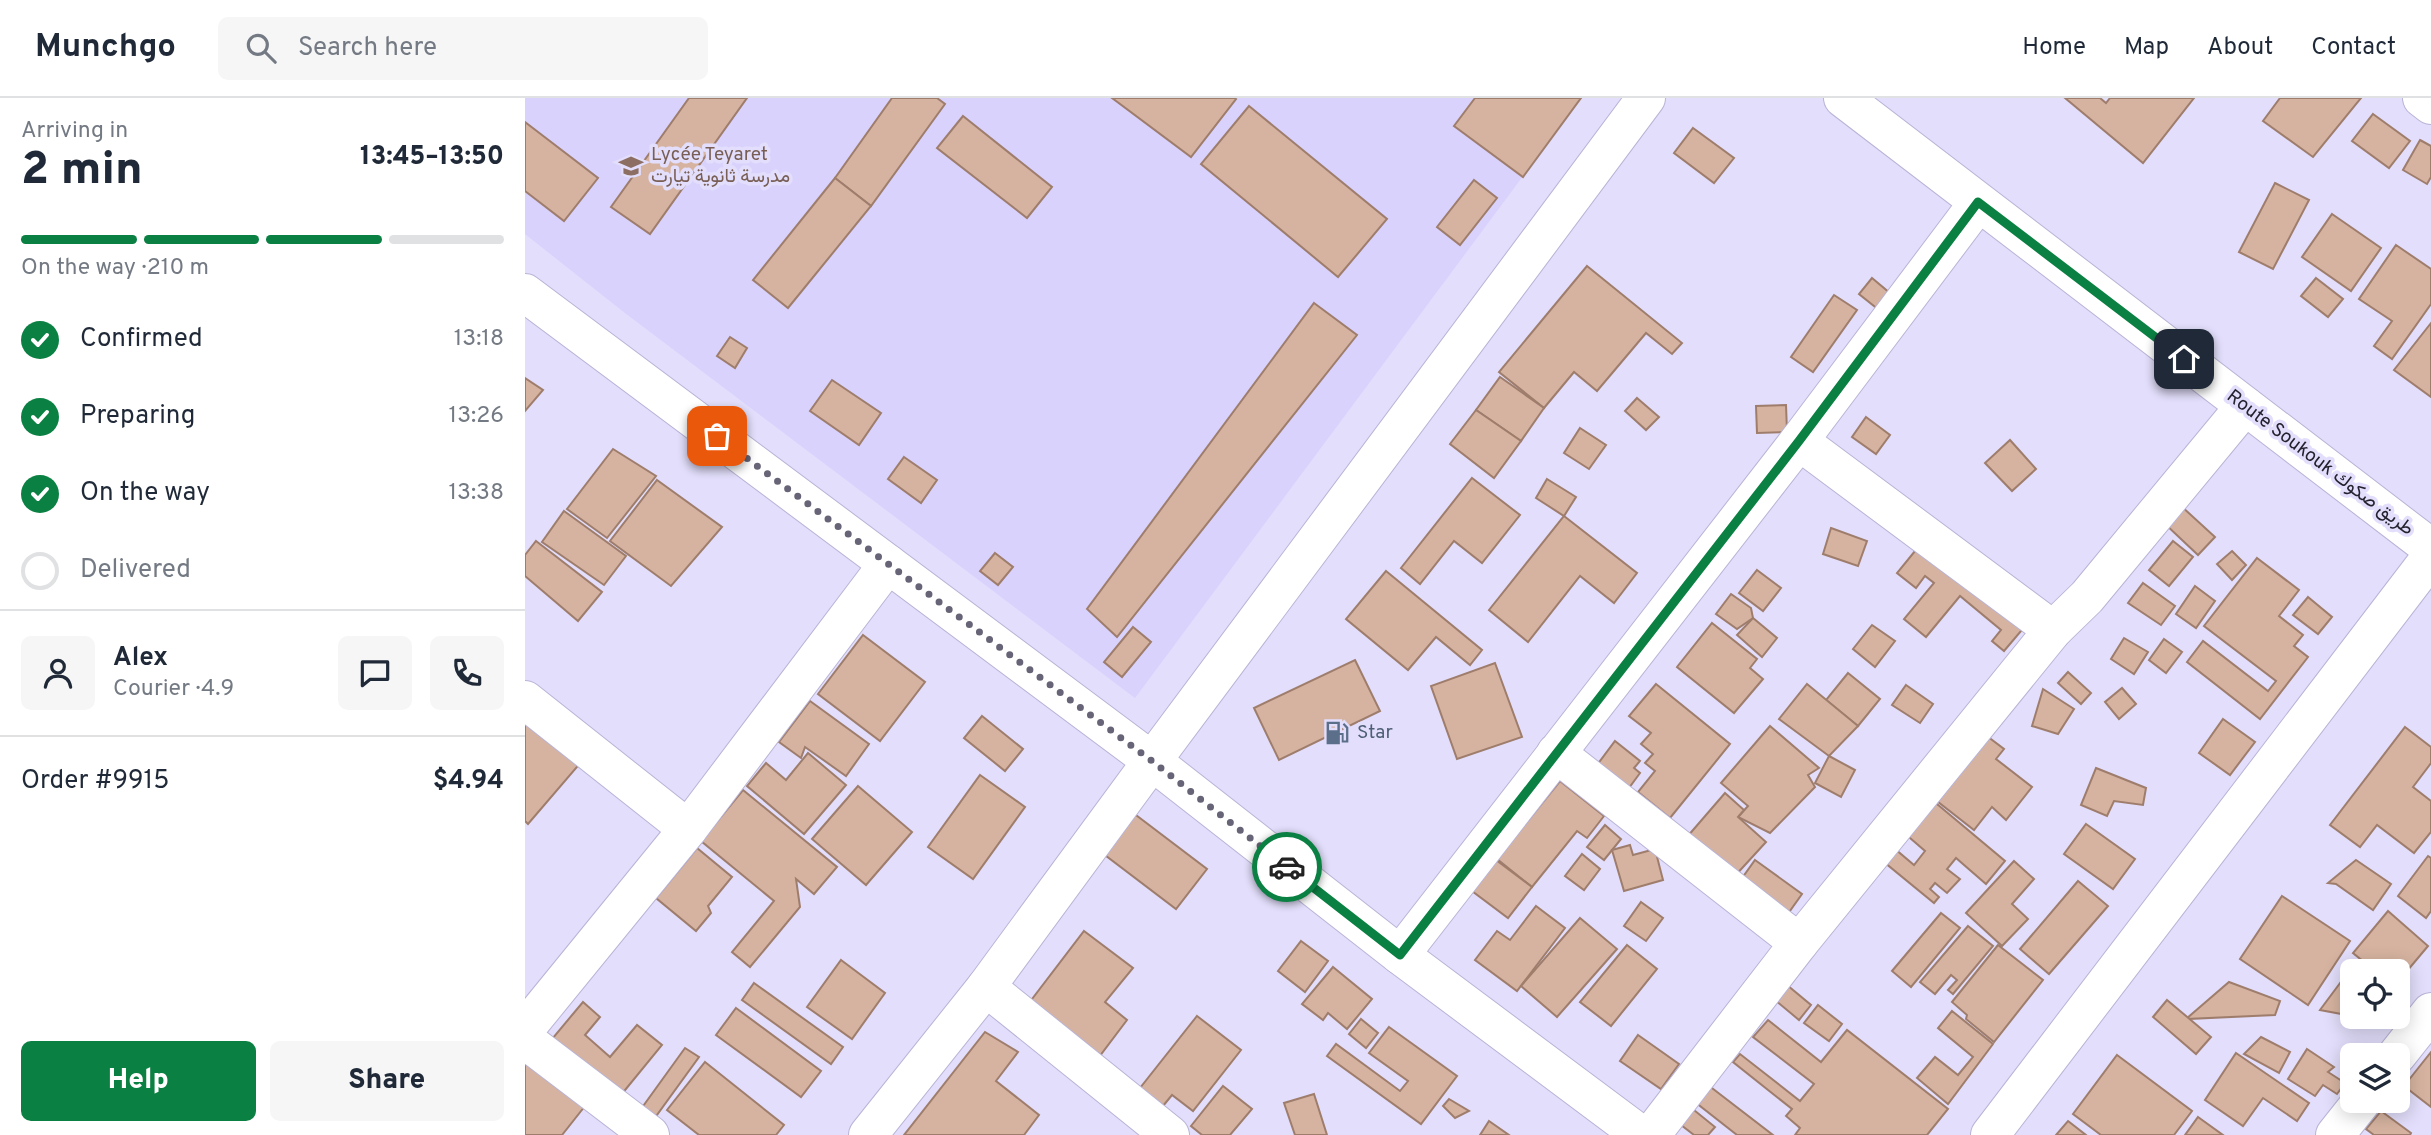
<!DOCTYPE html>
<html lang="en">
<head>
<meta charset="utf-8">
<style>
	:root { --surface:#fff; --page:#f6f6f7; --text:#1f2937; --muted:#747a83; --line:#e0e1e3; --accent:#0b8043 }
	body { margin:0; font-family:Overpass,Vazirmatn,sans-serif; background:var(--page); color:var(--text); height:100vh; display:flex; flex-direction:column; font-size:26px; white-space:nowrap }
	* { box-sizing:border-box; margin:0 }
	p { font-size:23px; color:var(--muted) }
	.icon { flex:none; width:38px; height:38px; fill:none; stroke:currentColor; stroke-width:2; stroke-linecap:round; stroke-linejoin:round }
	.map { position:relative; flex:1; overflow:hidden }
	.drawer { display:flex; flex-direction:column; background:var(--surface); width:525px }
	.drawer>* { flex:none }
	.fabs { position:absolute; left:1815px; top:861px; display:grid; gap:14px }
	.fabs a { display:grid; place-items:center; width:70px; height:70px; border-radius:10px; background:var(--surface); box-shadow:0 4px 18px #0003; font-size:35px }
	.pin { position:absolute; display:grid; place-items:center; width:60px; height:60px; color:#fff; margin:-30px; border-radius:14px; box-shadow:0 4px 10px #0006 }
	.courier { position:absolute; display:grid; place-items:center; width:70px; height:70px; margin:-35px; border:5px solid #0b8043; border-radius:50%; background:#fff; color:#222; box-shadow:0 2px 9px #0007 }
	.summary em { font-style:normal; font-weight:800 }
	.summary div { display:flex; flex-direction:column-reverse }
	.summary { display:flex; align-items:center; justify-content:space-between; height:119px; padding:0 21px }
	h1 { font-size:46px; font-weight:800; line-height:52px }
	.bar { display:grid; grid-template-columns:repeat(4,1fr); gap:10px 7px; align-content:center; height:84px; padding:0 21px }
	.bar i { height:9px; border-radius:5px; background:var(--line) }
	.bar .active { background:var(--accent) }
	.bar p { grid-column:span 4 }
	.line { display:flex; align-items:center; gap:18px; padding:0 21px; border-top:2px solid var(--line) }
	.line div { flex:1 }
	.round { display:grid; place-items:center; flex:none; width:74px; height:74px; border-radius:10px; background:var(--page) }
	ol { padding:0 21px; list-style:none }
	li { display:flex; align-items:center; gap:21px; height:77px }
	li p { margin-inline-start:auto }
	li .icon { padding:7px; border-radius:50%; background:var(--accent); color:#fff; stroke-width:4 }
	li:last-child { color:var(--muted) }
	li i { width:38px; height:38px; border:4px solid var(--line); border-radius:50% }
	.action { display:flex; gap:14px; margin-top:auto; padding:14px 21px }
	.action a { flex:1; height:80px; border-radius:10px; background:var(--accent); color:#fff; font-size:28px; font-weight:800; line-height:80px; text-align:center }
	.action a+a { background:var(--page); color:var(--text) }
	header { display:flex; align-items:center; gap:42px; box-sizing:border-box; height:98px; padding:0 35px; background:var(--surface); border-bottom:2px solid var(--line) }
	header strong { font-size:33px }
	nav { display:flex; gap:38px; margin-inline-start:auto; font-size:24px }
	.search { width:490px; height:63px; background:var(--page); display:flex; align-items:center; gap:18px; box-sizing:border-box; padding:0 24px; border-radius:10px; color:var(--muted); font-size:26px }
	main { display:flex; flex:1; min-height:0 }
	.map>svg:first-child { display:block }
</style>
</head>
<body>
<header>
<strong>Munchgo</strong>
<div class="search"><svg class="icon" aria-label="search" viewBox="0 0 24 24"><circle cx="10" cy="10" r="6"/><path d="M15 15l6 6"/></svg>Search here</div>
<nav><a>Home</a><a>Map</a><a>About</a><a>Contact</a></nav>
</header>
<main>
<section class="drawer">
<div class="summary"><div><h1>2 min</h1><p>Arriving in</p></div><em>13:45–13:50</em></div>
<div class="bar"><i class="active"></i><i class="active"></i><i class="active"></i><i></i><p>On the way · 210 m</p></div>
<ol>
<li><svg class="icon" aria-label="check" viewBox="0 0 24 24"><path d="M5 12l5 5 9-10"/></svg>Confirmed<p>13:18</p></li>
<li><svg class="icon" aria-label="check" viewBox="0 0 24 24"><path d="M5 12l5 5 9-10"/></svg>Preparing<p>13:26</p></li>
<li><svg class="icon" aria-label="check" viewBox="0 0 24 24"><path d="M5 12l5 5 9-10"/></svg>On the way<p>13:38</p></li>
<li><i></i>Delivered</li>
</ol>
<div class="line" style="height:126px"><a class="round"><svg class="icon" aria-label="person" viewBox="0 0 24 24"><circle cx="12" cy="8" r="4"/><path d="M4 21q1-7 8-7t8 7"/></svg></a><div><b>Alex</b><p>Courier · 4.9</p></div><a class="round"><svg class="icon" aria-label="chat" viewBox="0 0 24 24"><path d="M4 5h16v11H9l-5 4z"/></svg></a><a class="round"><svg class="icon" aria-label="phone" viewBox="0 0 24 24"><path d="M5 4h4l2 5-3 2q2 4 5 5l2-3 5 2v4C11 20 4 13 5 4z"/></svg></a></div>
<div class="line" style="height:91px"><div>Order #9915</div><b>$4.94</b></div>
<div class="action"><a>Help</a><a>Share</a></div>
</section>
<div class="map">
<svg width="1906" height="1037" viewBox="0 0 1906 1037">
	<rect width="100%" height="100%" fill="#e2defb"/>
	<!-- built -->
	<path fill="#d8d2fd" d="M0,0H1056L610,600L100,215L0,136Z"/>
	<!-- building -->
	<g fill="#d6b3a0" stroke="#9f7d6c" stroke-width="2">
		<path d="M164,0H222L125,136L86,109Z"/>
		<path d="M367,0H412L420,6L346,108L310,80Z"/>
		<path d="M587,0H710L711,1L666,59Z"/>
		<path d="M950,0H1056L998,79L929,28Z"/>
		<path d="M1540,0H1575L1581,5L1585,0H1669L1618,65Z"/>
		<path d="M1755,0H1836L1788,59L1738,23Z"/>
		<path d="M724,8L862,121L813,179L676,66Z"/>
		<path d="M1848,16L1885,43L1864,70L1827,43Z"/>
		<path d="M438,18L527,89L502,120L412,50Z"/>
		<path d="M0,24L73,80L39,123L0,93Z"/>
		<path d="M1168,30L1209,60L1189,85L1149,55Z"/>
		<path d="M1895,42L1906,48V79L1902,86L1878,72Z"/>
		<path d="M310,80L346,108L263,210L228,182Z"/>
		<path d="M949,82L972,100L935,147L912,129Z"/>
		<path d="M1750,85L1784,102L1748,171L1714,154Z"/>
		<path d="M1807,116L1856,150L1826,193L1777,159Z"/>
		<path d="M1871,147L1906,171V206L1867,261L1849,248L1867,223L1834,201Z"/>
		<path d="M1062,168L1157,245L1147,256L1121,235L1072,293L1049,274L1019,310L974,274Z"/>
		<path d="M1347,180L1366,196L1354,212L1334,196Z"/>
		<path d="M1791,180L1818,201L1803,219L1776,198Z"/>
		<path d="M1309,197L1332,212L1288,274L1266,259Z"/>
		<path d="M789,205L832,237L592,539L562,511Z"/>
		<path d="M1906,225V299L1869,272Z"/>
		<path d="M205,239L222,250L210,270L192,258Z"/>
		<path d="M975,279L1019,310L996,343L951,312Z"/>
		<path d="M0,280L18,292L0,313Z"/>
		<path d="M307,282L356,315L334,347L285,313Z"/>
		<path d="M1112,300L1134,319L1121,332L1100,313Z"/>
		<path d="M1261,307L1262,334L1232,335L1231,308Z"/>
		<path d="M951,312L996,343L969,380L925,346Z"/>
		<path d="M1341,319L1365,337L1351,356L1327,339Z"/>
		<path d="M1055,330L1081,347L1064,371L1039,355Z"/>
		<path d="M1485,342L1511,371L1487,393L1460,365Z"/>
		<path d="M88,351L131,378L82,440L42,411Z"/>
		<path d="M379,359L412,382L396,405L363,381Z"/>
		<path d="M947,380L995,417L957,465L929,443L895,486L876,470Z"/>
		<path d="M1022,381L1051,399L1039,418L1011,400Z"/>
		<path d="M132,382L197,429L146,488L85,443Z"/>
		<path d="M1655,407L1690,439L1673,457L1639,425Z"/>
		<path d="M39,413L101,458L79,487L17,444Z"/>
		<path d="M1039,418L1112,475L1089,505L1055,478L1003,544L964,512Z"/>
		<path d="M1306,430L1342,443L1333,468L1298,456Z"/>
		<path d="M1399,442L1502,526L1479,553L1467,543L1476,532L1435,498L1401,539L1379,521L1409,485L1400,478L1391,490L1372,475Z"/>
		<path d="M11,443L77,494L53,523L0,478V457Z"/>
		<path d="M1648,443L1668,459L1644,488L1624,472Z"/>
		<path d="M1707,453L1721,467L1707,482L1692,466Z"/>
		<path d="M470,455L488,469L473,487L455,473Z"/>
		<path d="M1732,460L1774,492L1754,518L1778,537L1769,548L1783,559L1735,621L1662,564L1678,543L1743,593L1751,583L1679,528Z"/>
		<path d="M1232,472L1256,490L1238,513L1214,495Z"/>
		<path d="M861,473L957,552L945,567L911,539L883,572L821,521Z"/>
		<path d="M1618,485L1650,508L1636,527L1603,505Z"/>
		<path d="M1670,488L1690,503L1671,530L1651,516Z"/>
		<path d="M1206,496L1226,510L1228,520L1212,531L1191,516Z"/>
		<path d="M1783,499L1807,519L1793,536L1768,517Z"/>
		<path d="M1228,520L1252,540L1237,559L1212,537Z"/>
		<path d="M1187,525L1232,561L1225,570L1238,581L1209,615L1152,569Z"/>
		<path d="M1347,527L1370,543L1350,569L1328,551Z"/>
		<path d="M608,529L626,544L597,579L579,564Z"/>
		<path d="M338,537L400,584L355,643L293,596Z"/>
		<path d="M1599,540L1623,554L1609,576L1586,561Z"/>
		<path d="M1639,541L1657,554L1641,575L1624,562Z"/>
		<path d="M830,562L855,613L754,662L729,610Z"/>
		<path d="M970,565L997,639L932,661L906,588Z"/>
		<path d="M1543,574L1566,595L1556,606L1533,585Z"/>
		<path d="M1323,575L1355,601L1333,628L1301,602Z"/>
		<path d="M1131,586L1205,646L1145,720L1113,694L1130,673L1120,665L1128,656L1116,646L1126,635L1104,618Z"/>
		<path d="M1282,586L1333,628L1304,658L1254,621Z"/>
		<path d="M1381,587L1408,606L1395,625L1367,607Z"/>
		<path d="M1597,590L1611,606L1594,621L1580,604Z"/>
		<path d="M1518,591L1549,611L1533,636L1507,628Z"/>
		<path d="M285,603L344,646L321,678L280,649L276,660L254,644Z"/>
		<path d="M457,618L498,651L480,673L439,640Z"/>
		<path d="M0,621L57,663L3,726L0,723Z"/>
		<path d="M1698,621L1730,644L1705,677L1674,655Z"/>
		<path d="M1245,628L1294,670L1283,677L1290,689L1245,735L1213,719L1223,708L1196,685Z"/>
		<path d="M1880,629L1906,649V665L1888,689L1906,703V734L1889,755L1852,727L1835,749L1805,727Z"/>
		<path d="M1454,632L1479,651L1471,661L1507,689L1481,722L1467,709L1449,732L1403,696Z"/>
		<path d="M1090,643L1115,663L1109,670L1115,675L1098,698L1066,675Z"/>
		<path d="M283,655L321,687L279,736L222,688L241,665L261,682Z"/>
		<path d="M1304,658L1330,672L1316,699L1290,685Z"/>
		<path d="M1571,670L1621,690L1618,707L1589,703L1582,718L1556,707Z"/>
		<path d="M455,677L500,709L448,781L403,749Z"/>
		<path d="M1035,683L1079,718L1062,740L1052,733L1007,789L972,761Z"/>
		<path d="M333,688L387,734L341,787L287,741Z"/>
		<path d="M218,692L312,769L289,796L271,781L275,809L225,869L207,854L249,803L176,743Z"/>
		<path d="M1200,695L1219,712L1213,719L1241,744L1208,780L1162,739Z"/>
		<path d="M1406,701L1480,763L1461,786L1431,760L1422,771L1435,781L1422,795L1410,785L1405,791L1414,799L1409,805L1359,764L1370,751L1389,767L1400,753L1378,734Z"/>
		<path d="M603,711L682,771L651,811L572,751Z"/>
		<path d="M1561,726L1610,761L1588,791L1539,756Z"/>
		<path d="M1080,727L1096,741L1079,762L1062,749Z"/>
		<path d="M1105,747L1108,757L1130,751L1138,782L1099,793L1087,752Z"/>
		<path d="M172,750L207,779L183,808L186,815L171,833L131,800Z"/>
		<path d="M963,756L1007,789L983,820L939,787Z"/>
		<path d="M1057,756L1075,771L1059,792L1040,778Z"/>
		<path d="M1903,758L1906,760V813L1901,820L1873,798Z"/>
		<path d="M1230,762L1277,796L1262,817L1215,783Z"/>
		<path d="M1831,762L1866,786L1848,812L1811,786L1803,785Z"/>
		<path d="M1489,763L1509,781L1487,806L1503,821L1477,848L1441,815Z"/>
		<path d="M1553,783L1583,808L1524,876L1495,851Z"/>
		<path d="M1757,798L1825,843L1783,907L1715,861Z"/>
		<path d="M1116,804L1138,820L1121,843L1099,828Z"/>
		<path d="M1011,808L1040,830L992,893L950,862L972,833L985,842Z"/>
		<path d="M1863,813L1903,848L1872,885V873H1850L1828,855Z"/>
		<path d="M1416,815L1435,830L1386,889L1367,873Z"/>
		<path d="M1055,820L1092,851L1032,919L996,888Z"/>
		<path d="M1443,828L1468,848L1428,896L1423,892L1432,882L1426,877L1410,896L1395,884Z"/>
		<path d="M559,833L608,870L580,904L602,922L574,959L504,905Z"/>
		<path d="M776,843L803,863L780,894L753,873Z"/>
		<path d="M1102,847L1132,871L1086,928L1055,904Z"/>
		<path d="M1473,847L1518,882L1469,944L1441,921L1442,917L1427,904Z"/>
		<path d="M316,862L360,895L327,941L282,909Z"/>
		<path d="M808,869L847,901L822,931L803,915L798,922L777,906Z"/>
		<path d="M1821,877L1827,881V918L1795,912Z"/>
		<path d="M1704,884L1755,903L1750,917L1661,921Z"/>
		<path d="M229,885L318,949L306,966L217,902Z"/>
		<path d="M1262,887L1286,907L1274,922L1250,902Z"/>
		<path d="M1642,902L1686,939L1671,956L1628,919Z"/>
		<path d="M58,904L75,919L60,937L85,959L112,927L137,947L96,997L27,941Z"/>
		<path d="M1293,907L1317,926L1304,943L1279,925Z"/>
		<path d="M211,910L296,973L276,999L191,937Z"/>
		<path d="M1427,913L1468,946L1423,1006L1392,980L1410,959L1433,977L1448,959L1413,930Z"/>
		<path d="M672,918L716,952L668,1013L647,997L638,1008L615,990Z"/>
		<path d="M836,921L853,935L841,950L824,936Z"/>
		<path d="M1243,922L1296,964L1322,932L1423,1011L1402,1037H1270L1275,1030L1261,1018L1267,1011L1208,964L1215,956L1275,1003L1289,986L1228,939Z"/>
		<path d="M864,929L932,978L896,1026L802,958L811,946L875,993L883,983L844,955Z"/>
		<path d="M460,934L493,954L471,983L514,1017L499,1037H379Z"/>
		<path d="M1113,937L1154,966L1136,991L1095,963Z"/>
		<path d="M1736,939L1765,954L1754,975L1719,956Z"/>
		<path d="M160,950L174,959L129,1021L116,1011Z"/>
		<path d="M1782,951L1809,969L1803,974L1820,985L1812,996L1798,987L1790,998L1763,981Z"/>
		<path d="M1906,954V1009L1879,988Z"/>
		<path d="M1711,955L1784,1005L1772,1023L1738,1000L1718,1028L1680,1002Z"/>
		<path d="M1592,957L1667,1013L1649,1037H1576L1548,1016Z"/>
		<path d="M0,961L60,1008L37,1037H0Z"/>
		<path d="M180,964L259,1027L251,1037H174L142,1012Z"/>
		<path d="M1183,987L1248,1037H1212L1170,1004Z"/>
		<path d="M698,988L727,1011L705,1037H677L666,1028Z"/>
		<path d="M789,996L802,1037H770L759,1005Z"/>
		<path d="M924,1001L944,1013L930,1020L918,1008Z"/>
		<path d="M1164,1008L1190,1029L1183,1037H1169L1151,1023Z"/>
		<path d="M1856,1013L1886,1035L1885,1037H1849L1841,1031Z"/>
		<path d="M1673,1019L1698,1037H1660Z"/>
		<path d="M964,1023L984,1037H955Z"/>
		<path d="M1543,1023L1561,1037H1531Z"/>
	</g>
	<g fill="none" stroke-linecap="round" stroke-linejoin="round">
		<!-- minor casing -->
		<g stroke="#b9b4d6" stroke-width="40">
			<g id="minor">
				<path d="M1318,0L1906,450"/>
				<path d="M1897,0L1906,7"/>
				<path d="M0,195L627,663L875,857L1116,1037"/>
				<path d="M1274,343L1528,532"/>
				<path d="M0,602L163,731L363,466"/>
				<path d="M1031,655L1274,845"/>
				<path d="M875,857L1274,343L1453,105"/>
				<path d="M461,889L645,1037"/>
				<path d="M0,931L163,731"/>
				<path d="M0,942L125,1037"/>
				<path d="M1872,957L1906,914"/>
				<path d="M343,1037L461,889L627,663L1121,0"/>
				<path d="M1126,1037L1274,845L1528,532L1562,499L1720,308"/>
				<path d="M1465,1037L1906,459"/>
				<path d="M1810,1037L1837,1003"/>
			</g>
		</g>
		<!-- minor -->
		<use href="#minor" stroke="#fff" stroke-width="38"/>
	</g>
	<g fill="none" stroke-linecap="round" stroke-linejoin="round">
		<!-- done -->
		<path stroke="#666476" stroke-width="7" stroke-dasharray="0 12.6" d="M192,338L627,663L762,769"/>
		<!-- route -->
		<path stroke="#0b8043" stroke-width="9" d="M762,769L875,857L1274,343L1453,104L1659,261"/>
	</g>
	<!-- icons -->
	<defs>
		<g id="school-bare" transform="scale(1.89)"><path d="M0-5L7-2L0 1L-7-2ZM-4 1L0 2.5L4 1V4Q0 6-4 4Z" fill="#8d6e63" stroke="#e2defb" stroke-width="2.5" paint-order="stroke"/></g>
		<g id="fuel-bare" transform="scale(1.89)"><path d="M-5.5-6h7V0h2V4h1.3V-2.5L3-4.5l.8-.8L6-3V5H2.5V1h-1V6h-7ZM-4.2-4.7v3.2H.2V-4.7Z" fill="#5c6f8a" stroke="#e2defb" stroke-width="2.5" paint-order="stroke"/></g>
	</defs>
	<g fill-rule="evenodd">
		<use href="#school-bare" x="106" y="68"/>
		<use href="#fuel-bare" x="812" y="635"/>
	</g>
	<g text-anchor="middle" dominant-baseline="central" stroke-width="7" stroke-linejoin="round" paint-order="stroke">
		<!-- education labels -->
		<g font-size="19" fill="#785e54" stroke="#e2defb" text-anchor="start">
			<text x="126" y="57">Lycée Teyaret<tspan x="126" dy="22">مدرسة ثانوية تيارت</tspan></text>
		</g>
		<!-- street labels -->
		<g font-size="19" fill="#24222f" stroke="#e2defb">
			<text transform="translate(1795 365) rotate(37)">Route Soukouk طريق صكوك</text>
		</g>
		<!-- service labels -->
		<g font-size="19" fill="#4e5e75" stroke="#e2defb" text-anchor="start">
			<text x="832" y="635">Star</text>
		</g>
	</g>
</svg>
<div class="fabs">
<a><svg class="icon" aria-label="locate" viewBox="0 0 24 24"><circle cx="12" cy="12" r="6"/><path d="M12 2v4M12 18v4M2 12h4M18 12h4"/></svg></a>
<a><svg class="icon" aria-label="layers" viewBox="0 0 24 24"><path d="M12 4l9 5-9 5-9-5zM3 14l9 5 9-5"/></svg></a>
</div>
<div class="pin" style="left:192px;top:338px;background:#ea580c"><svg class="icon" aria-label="bag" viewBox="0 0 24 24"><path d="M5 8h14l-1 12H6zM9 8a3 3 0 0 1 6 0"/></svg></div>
<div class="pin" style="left:1659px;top:261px;background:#1f2937"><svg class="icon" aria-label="home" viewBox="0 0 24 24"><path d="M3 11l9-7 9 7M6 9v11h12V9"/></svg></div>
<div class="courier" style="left:762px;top:769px"><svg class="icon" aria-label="car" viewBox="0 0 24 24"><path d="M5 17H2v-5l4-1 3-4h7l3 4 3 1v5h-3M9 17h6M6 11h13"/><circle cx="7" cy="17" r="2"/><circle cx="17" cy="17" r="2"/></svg></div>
</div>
</main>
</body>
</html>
